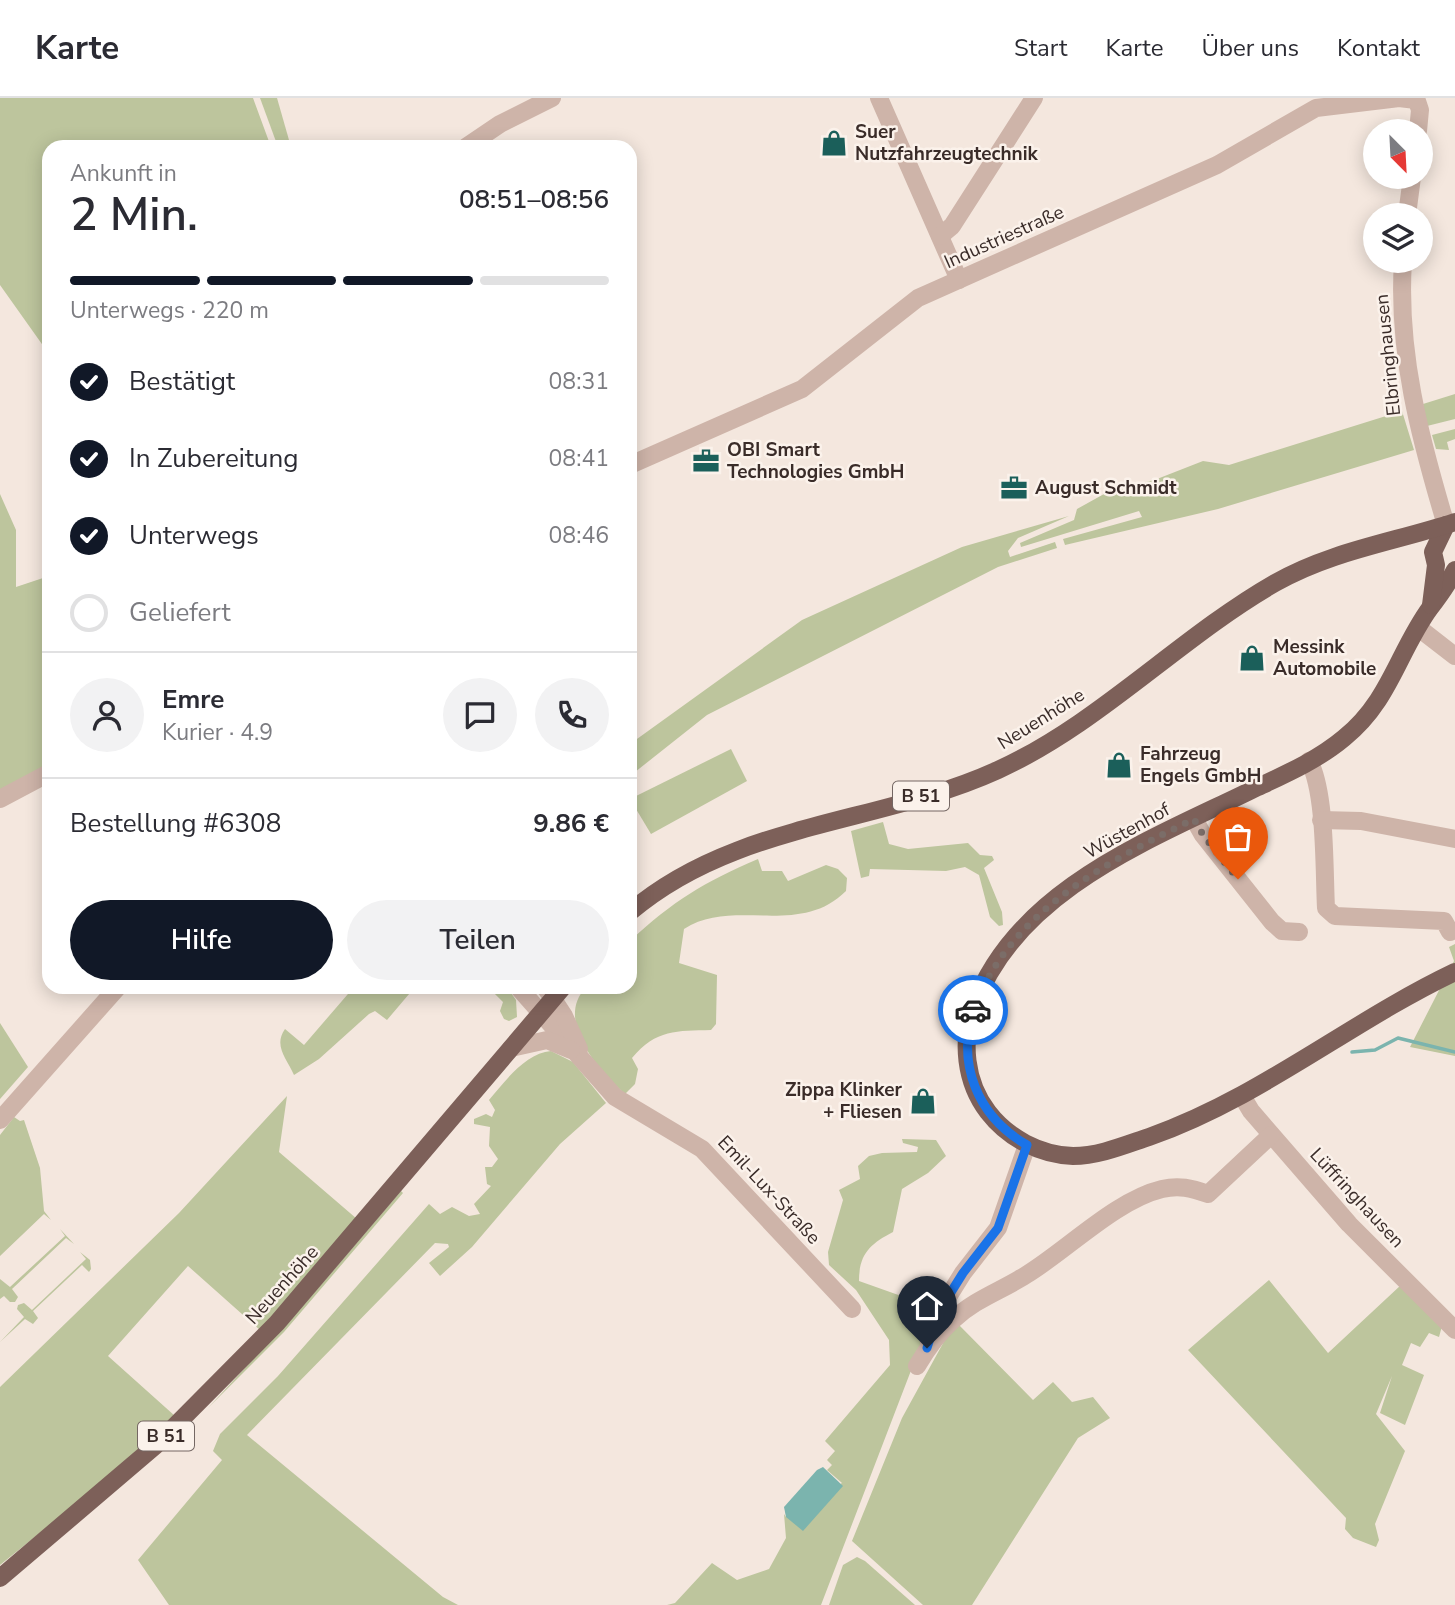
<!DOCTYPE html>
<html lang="de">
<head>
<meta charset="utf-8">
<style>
	:root { --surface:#fff; --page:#f2f2f3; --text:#2b2b33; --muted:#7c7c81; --line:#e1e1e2; --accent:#111827 }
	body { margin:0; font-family:"Nunito Sans",sans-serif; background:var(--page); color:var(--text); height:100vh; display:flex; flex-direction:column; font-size:26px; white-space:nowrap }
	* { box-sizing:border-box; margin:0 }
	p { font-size:23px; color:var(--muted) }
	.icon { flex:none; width:38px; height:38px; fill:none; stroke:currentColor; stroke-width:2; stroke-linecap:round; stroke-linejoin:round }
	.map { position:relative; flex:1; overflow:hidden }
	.panel { position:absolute; left:42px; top:42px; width:595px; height:854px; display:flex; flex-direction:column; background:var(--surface); border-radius:21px; box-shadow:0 4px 18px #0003 }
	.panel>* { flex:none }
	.needle { width:46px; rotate:156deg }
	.buttons { position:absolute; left:1363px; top:21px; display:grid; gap:14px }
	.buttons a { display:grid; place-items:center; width:70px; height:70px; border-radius:50%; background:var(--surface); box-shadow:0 4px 18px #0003; font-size:35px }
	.pin { position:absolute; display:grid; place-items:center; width:60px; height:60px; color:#fff; margin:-72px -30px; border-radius:50% 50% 50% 0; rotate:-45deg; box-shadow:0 0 7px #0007 }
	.pin .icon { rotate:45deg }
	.courier { position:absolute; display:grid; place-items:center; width:70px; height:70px; margin:-35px; border:5px solid #1a73e8; border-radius:50%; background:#fff; color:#222; box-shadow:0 2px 9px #0007 }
	.head em { font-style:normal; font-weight:600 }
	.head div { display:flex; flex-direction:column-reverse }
	.head { display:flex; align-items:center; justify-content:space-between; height:119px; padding:0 28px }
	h1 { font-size:46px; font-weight:600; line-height:52px }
	.bar { display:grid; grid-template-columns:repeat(4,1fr); gap:10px 7px; align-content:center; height:84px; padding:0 28px }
	.bar i { height:9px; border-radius:5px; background:var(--line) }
	.bar .selected { background:var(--accent) }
	.bar p { grid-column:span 4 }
	.line { display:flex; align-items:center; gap:18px; padding:0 28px; border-top:2px solid var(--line) }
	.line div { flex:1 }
	.round { display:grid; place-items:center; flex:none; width:74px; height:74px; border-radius:37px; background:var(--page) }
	ol { padding:0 28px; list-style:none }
	li { display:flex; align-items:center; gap:21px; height:77px }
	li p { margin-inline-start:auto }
	li .icon { padding:7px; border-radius:50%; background:var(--accent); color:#fff; stroke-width:4 }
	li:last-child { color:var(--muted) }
	li i { width:38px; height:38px; border:4px solid var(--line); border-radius:50% }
	.action { display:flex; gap:14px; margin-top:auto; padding:14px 28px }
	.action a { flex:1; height:80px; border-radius:42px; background:var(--accent); color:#fff; font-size:28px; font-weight:600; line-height:80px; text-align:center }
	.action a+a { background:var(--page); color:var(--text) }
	header { display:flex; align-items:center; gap:42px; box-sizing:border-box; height:98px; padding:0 35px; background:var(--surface); border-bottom:2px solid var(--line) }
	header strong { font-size:33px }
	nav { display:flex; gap:38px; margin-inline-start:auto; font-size:24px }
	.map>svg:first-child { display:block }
</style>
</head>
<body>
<header>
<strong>Karte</strong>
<nav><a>Start</a><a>Karte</a><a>Über uns</a><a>Kontakt</a></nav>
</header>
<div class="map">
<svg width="1455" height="1507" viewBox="0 0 1455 1507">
	<rect width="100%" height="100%" fill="#f4e7de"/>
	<!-- green -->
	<g fill="#bdc59d">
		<path d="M0,0H253L271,49H49V247L44,249L0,187Z"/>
		<path d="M260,0H277L291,49H278Z"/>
		<path d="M1455,296V321L1427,328L1423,306Z"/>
		<path d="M1402,313L1414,352L1218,411L1065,447L1063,441L1142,419L1139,413L1021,449L1020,445L1074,422L1077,411L1104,396L1157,381L1203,363L1229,367Z"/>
		<path d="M1455,331V341L1447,344L1449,352L1436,351L1432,337Z"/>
		<path d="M0,396L16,432V489L49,478V669L0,694Z"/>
		<path d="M1069,418L1018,440L1008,453L1010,459L1055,444L1057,450L998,469L707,617L630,678V646L802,522L962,449Z"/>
		<path d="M731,651L747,683L651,736L630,701Z"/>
		<path d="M883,724L889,746L908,751L968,745L980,757L992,758L994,762L984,770L1002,814L1003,827L999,828L990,819L979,777L965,769L946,773L870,771L869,778L861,780L851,733Z"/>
		<path d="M758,761L762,773H782L788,783L826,767L838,771L847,780L846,793C799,840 733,799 684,831L679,865L717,877L716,926L711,932C677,933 656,931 632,960L638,971L635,986L625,996C599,973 554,923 586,889H630V843C673,803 704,784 758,761Z"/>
		<path d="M1455,846V958L1410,949L1454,863L1449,849Z"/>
		<path d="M354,889H415L387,922L375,913L369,916L319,961L294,977C287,961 273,948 285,931L304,947Z"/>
		<path d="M488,889H507L516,902L517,919L509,923L504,921L500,913L503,904Z"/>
		<path d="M0,925L28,969L0,1001Z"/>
		<path d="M551,953L573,964L606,1005L560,1046L472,1149L440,1178L429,1165L449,1149L448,1146L435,1145L247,1337L443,1499L458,1507H169L138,1462L222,1362L213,1353L220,1336L278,1278L429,1106L440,1116L452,1109L469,1118L480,1116L474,1106L491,1088L487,1086L485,1069H492L498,1061L489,1048L490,1029L474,1026V1021L486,1016L492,1019L495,1012L489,1002C505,983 526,955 551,953Z"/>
		<path d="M287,998L279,1054L357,1121L260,1232L188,1168L108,1258L175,1318L87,1397L0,1467V1289L179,1115Z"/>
		<path d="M14,1019L20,1023L24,1022L40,1070L44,1113L51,1122L44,1116L0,1158V1037Z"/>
		<path d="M902,1041L936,1042L946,1058L928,1075L902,1091L893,1134C870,1146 859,1156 859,1183L935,1210L821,1507H667L675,1505L712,1465L737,1482L769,1471L786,1440L784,1416L786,1419L842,1385L827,1372L832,1367L827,1362L835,1353L825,1343L890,1267L889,1242L856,1192L829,1167L828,1154L843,1102L839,1092L860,1081L858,1068L869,1058L882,1055L917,1054L918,1049L903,1045Z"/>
		<path d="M401,1093L403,1095L284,1234L208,1310L313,1196Z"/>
		<path d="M60,1131L74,1146L66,1140L12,1191L18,1199L15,1204H10L4,1198L0,1201V1181L10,1189L65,1138Z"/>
		<path d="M80,1154L90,1162L91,1171L89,1174L82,1167L33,1213L38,1220L33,1226L25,1221L0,1244L24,1219L17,1211L18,1207L24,1205L32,1212L86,1161Z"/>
		<path d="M1269,1182L1328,1255L1401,1187L1442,1228L1439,1239L1429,1235L1420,1249L1411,1245L1402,1267L1424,1277L1405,1327L1380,1315L1392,1278L1376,1316L1405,1353L1375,1426L1379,1442L1376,1449L1353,1440L1345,1431L1346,1420L1188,1252Z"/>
		<path d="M959,1227L1033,1302L1053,1284L1072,1304L1093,1299L1110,1320L1078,1340L972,1507H923L852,1443L902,1320L947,1238Z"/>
		<path d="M857,1459L865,1463L915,1507H829L843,1467Z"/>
	</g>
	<!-- water -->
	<path fill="#7bb4ae" d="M823,1369L843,1388L803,1433L786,1419L784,1409L817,1372Z"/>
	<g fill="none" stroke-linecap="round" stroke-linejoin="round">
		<!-- stream -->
		<path stroke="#7bb4ae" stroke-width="3.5" d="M1352,954L1375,952L1398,940L1455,954"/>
		<!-- minor -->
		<g stroke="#ceb4a9" stroke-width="18">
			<path d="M879,0L959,182"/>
			<path d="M1416,0L1420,12L1418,33"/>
			<path d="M466,49L500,26L552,0"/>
			<path d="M1407,117L1412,79"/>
			<path d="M940,138L952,128L1034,0"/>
			<path d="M1403,163C1397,254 1420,340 1446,427"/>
			<path d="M630,367L802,291L918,200L1217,67L1316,10L1399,0L1416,2"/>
			<path d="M1420,531L1455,558"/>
			<path d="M1309,663C1326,694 1324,772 1326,810L1335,818L1444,823L1450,834"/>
			<path d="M0,701L49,675"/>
			<path d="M1194,721L1203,737L1272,824L1282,833L1299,834"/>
			<path d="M1321,722L1361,723L1455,741"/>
			<path d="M518,889L615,999L702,1051L852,1211"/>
			<path d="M545,889L564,918L579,951"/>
			<path d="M511,950L547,942L571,952"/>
			<path d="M1242,998L1251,1013L1349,1126L1455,1232"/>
			<path d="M0,1022L118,889"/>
			<path d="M929,1244L938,1215L963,1175L998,1130L1027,1047"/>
			<path d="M917,1268C927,1251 938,1235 953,1222C975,1201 1001,1193 1026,1177C1067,1152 1116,1102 1162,1091C1179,1087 1191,1090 1208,1096L1271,1037"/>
		</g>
		<!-- major -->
		<g stroke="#7d6059" stroke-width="18">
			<path d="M1455,472C1448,486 1440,497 1430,510C1398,554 1390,603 1344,640C1319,661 1288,675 1258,689C1155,740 1017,790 974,908C961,943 965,984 988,1014C1008,1040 1040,1057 1073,1058C1099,1058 1125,1047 1149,1039C1260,1000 1350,924 1455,874"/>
			<path d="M1431,507L1436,467L1433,454L1446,427"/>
			<path d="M630,814C736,724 877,727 998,672C1099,626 1179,540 1275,485C1331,453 1394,444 1455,424"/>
			<path d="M0,1480L155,1348L277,1225L563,889"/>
		</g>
	</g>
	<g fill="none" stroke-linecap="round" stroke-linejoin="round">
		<!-- done -->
		<path stroke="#7b6d68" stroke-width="7" stroke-dasharray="0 12.6" d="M973,912C1010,814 1106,764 1194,721L1203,737L1238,781"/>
		<!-- route -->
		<path stroke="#1a73e8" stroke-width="9" d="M927,1250L938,1215L963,1175L998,1130L1027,1047C977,1018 957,967 973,912"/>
	</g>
	<!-- icons -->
	<defs>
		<g id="shop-bare" transform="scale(2.1)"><path d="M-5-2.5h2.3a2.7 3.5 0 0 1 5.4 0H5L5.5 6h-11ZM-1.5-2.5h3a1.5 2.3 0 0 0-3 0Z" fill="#1b5f5a" stroke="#fbf2eb" stroke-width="2.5" paint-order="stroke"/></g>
		<g id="office-bare" transform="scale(2.1)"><path d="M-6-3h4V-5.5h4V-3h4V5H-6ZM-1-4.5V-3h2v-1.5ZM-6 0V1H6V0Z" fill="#1b5f5a" stroke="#fbf2eb" stroke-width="2.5" paint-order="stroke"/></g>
	</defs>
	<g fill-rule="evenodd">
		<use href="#shop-bare" x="834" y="45"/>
		<use href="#office-bare" x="706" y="363"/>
		<use href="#office-bare" x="1014" y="390"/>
		<use href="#shop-bare" x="1252" y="560"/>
		<use href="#shop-bare" x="1119" y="667"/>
		<use href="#shop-bare" x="923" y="1003"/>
	</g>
	<g text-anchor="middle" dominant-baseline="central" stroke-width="5" stroke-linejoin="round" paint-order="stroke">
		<!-- shield labels -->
		<g fill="#fbf2eb" stroke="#746763" stroke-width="2">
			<rect x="893" y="683.5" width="56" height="29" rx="5"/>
			<rect x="138" y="1323.5" width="56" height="29" rx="5"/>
		</g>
		<g font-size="18" font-weight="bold" fill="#3a2c29">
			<text x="921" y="698">B 51</text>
			<text x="166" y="1338">B 51</text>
		</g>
		<!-- poi labels -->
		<g font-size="19" font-weight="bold" fill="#3a2c29" stroke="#fbf2eb" text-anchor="start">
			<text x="855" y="34">Suer<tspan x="855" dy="22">Nutzfahrzeugtechnik</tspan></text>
			<text x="727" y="352">OBI Smart<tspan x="727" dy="22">Technologies GmbH</tspan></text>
			<text x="1035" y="390">August Schmidt</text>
			<text x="1273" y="549">Messink<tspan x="1273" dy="22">Automobile</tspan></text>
			<text x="1140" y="656">Fahrzeug<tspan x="1140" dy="22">Engels GmbH</tspan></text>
			<text x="902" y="992" text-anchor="end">Zippa Klinker<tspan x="902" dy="22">+ Fliesen</tspan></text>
		</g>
		<!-- street labels -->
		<g font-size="19" fill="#3a2c29" stroke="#fbf2eb">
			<text transform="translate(1004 139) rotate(-24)">Industriestraße</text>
			<text transform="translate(1388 257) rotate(-96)">Elbringhausen</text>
			<text transform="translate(1041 621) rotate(-32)">Neuenhöhe</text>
			<text transform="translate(1127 733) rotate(-29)">Wüstenhof</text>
			<text transform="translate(769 1092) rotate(47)">Emil-Lux-Straße</text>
			<text transform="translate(1357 1100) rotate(47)">Lüffringhausen</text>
			<text transform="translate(282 1187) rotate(-48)">Neuenhöhe</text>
		</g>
	</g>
</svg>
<div class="buttons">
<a><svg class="needle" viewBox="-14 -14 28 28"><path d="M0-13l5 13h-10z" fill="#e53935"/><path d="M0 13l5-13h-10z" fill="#7c7c81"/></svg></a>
<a><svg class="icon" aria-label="layers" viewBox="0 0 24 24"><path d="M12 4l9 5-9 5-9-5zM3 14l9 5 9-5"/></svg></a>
</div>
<div class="pin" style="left:1238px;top:781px;background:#ea580c"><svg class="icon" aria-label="bag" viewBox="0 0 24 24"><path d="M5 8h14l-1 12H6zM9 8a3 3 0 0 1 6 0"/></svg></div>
<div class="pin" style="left:927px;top:1250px;background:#1f2937"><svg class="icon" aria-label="home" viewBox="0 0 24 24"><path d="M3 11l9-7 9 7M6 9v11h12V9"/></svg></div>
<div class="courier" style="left:973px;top:912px"><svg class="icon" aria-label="car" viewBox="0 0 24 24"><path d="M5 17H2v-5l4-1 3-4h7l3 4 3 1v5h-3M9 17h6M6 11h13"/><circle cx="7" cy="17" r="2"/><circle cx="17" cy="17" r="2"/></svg></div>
<section class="panel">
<div class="head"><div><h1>2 Min.</h1><p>Ankunft in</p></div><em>08:51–08:56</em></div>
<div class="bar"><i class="selected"></i><i class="selected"></i><i class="selected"></i><i></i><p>Unterwegs · 220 m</p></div>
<ol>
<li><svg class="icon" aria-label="check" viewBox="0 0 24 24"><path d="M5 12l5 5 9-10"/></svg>Bestätigt<p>08:31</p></li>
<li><svg class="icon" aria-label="check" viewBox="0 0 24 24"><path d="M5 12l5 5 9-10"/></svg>In Zubereitung<p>08:41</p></li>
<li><svg class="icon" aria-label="check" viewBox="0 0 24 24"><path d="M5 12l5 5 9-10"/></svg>Unterwegs<p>08:46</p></li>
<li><i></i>Geliefert</li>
</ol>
<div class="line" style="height:126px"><a class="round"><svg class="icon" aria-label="person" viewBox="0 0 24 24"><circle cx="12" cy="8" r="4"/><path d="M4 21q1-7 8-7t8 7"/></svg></a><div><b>Emre</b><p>Kurier · 4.9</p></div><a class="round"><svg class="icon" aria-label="chat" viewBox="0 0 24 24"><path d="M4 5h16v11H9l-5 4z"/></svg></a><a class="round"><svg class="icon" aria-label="phone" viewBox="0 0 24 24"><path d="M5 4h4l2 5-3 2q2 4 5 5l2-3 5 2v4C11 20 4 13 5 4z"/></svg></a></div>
<div class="line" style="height:91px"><div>Bestellung #6308</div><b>9.86 €</b></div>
<div class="action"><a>Hilfe</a><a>Teilen</a></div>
</section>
</div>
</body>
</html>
